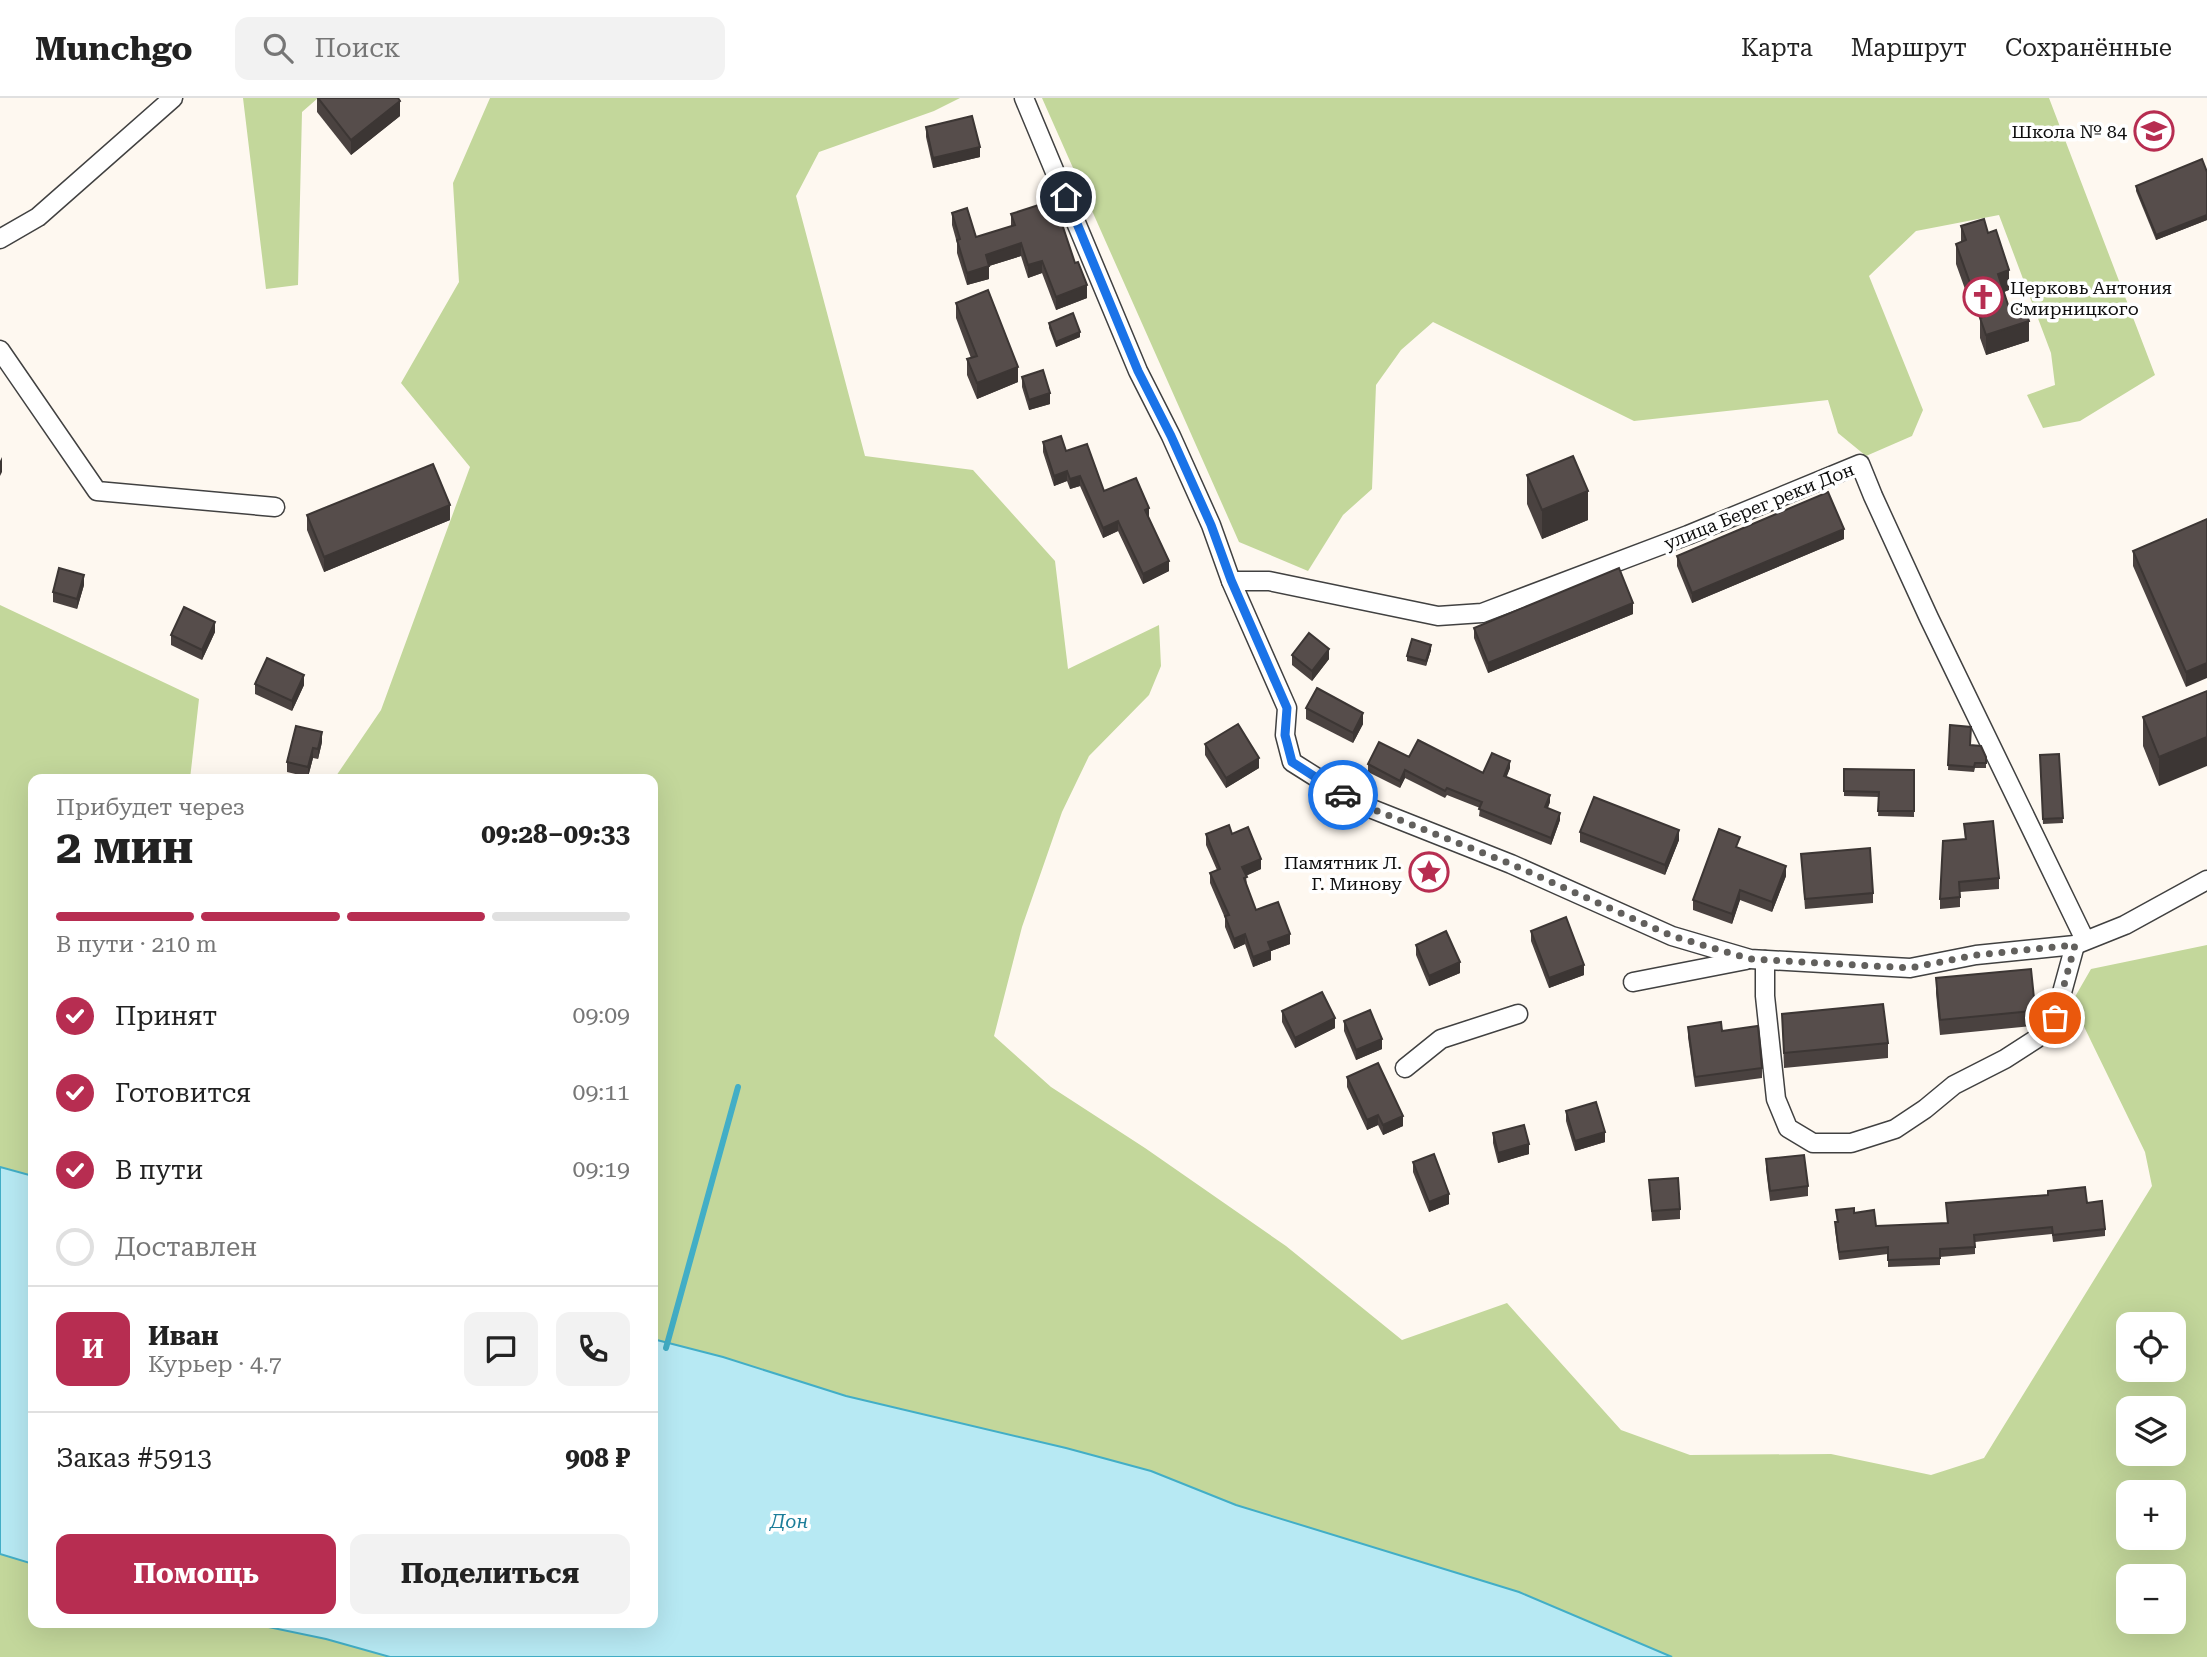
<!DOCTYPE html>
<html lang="ru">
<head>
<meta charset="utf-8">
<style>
	:root { --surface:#fff; --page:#f2f2f2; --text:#222; --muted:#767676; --line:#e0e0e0; --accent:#b72d51 }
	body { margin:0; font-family:"Roboto Serif",serif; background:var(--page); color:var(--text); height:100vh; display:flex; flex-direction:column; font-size:26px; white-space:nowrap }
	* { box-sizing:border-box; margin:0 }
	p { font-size:23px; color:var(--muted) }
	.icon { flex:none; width:38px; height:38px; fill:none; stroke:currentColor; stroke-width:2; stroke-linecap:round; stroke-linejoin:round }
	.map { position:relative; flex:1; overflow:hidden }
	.drawer { position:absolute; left:28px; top:676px; width:630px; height:854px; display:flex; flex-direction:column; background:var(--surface); border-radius:14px; box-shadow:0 7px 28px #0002 }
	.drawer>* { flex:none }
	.tools { position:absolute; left:2116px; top:1214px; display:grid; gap:14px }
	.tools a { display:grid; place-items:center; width:70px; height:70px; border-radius:14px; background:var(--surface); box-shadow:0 7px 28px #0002; font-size:35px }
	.pin { position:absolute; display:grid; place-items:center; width:60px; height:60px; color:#fff; margin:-30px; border:4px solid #fff; border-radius:50%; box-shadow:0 2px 7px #0007 }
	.courier { position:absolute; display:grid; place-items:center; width:70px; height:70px; margin:-35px; border:5px solid #1a73e8; border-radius:50%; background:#fff; color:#222; box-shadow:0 2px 9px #0007 }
	.headline em { font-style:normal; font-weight:700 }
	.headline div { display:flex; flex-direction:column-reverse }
	.headline { display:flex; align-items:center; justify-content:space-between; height:119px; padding:0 28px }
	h1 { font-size:46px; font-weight:700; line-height:52px }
	.bar { display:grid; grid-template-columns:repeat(4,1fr); gap:10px 7px; align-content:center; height:84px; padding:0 28px }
	.bar i { height:9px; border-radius:5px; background:var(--line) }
	.bar .current { background:var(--accent) }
	.bar p { grid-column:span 4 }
	.line { display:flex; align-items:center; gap:18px; padding:0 28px; border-top:2px solid var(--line) }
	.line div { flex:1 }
	.round { display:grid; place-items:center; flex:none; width:74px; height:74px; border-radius:14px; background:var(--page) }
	ol { padding:0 28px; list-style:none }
	li { display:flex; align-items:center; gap:21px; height:77px }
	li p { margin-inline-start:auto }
	li .icon { padding:7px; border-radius:50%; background:var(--accent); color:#fff; stroke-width:4 }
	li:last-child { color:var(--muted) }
	li i { width:38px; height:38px; border:4px solid var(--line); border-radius:50% }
	.cta { display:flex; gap:14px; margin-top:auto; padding:14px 28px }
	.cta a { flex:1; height:80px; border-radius:14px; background:var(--accent); color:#fff; font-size:28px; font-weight:700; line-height:80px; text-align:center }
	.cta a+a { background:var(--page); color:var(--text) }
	header { display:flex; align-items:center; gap:42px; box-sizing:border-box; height:98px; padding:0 35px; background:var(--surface); border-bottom:2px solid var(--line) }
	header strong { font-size:33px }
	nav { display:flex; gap:38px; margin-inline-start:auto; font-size:24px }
	.search { width:490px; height:63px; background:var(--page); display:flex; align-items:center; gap:18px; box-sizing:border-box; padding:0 24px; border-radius:14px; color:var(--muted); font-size:26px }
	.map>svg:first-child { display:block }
</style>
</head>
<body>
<header>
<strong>Munchgo</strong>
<div class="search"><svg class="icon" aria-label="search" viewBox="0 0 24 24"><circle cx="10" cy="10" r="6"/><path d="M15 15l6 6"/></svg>Поиск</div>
<nav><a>Карта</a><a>Маршрут</a><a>Сохранённые</a></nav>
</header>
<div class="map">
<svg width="2207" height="1559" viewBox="0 0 2207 1559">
	<rect width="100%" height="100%" fill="#fef8f0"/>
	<!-- forest -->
	<g fill="#c3d79b" fill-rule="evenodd">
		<path d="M243,0H318L302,14L298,187L266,191Z"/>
		<path d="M490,0H960L934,13L819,54L796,98L865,358L973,372L1055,463L1068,571L1159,527L1161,568L1149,597L1089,658L1062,714L1022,829L994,938L1051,989L1145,1050L1286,1148L1402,1242L1507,1205L1621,1332L1690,1357L1831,1356L1931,1377L1984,1360L2152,1088L2145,1054L2072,904L2091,871L2207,847V1559H1672L1519,1494L1236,1407L1151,1373L1066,1350L846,1298L723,1259L653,1241V681H334L381,612L470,369L401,285L459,184L453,85ZM2128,1227H2174V1272H2128ZM2128,1311H2174V1356H2128ZM2128,1395H2174V1440H2128ZM2128,1479H2174V1524H2128Z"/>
		<path d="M1042,0H2049L2155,277L2080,323L2043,330L2027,297L2055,287L2051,255L1999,117L1916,133L1869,178L1923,312L1912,338L1866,358L1838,335L1828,302L1634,323L1433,224L1401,252L1376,287L1372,391L1343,417L1308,473L1239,444Z"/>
		<path d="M0,507L199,601L190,681H33V1078L0,1069Z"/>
		<path d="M0,1448L33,1458V1524H278L418,1559H0Z"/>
	</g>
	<!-- water -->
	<g fill="#b7e9f3" stroke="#42aec6" stroke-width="2">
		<path d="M0,1069L33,1078V1466L0,1456Z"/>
		<path d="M653,1241L723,1259L846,1298L1066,1350L1151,1373L1236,1407L1519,1494L1672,1559H390L326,1541L244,1524H653Z"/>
	</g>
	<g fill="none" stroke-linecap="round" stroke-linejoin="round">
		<!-- stream -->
		<path stroke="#42aec6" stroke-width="6" d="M666,1250L738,989"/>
		<!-- minor casing -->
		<g stroke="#414141" stroke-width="21">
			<g id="minor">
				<path d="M1024,0L1138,273L1171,338L1211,427L1231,483L1287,610L1285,637L1292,664L1357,705L1511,766L1672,838L1750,861L1910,870L1976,857L2075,847L2125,827L2207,782"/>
				<path d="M0,141L38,119L173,0"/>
				<path d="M0,252L97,393L275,409"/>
				<path d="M1231,483H1269L1438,518L1482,515L1688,437L1860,366L1873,398L1929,520L2085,842"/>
				<path d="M1765,862V898L1776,1001L1788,1030L1813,1045H1851L1895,1031L1925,1011L1954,987L2005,961L2036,941L2055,920L2075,847"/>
				<path d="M1633,884L1746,862"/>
				<path d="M1405,970L1441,941L1518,916"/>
			</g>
		</g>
		<!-- minor -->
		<use href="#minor" stroke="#fff" stroke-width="18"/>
	</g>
	<!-- wall -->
	<g fill="#4a4240">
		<path d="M317,0H398L400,18L351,57L317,14Z"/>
		<path d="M926,29L980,59L933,70L926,39Z"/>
		<path d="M2207,74V122L2156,142L2136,93V88Z"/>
		<path d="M952,115L976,139L1011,129V116L1087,200L1056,212L1042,175L1028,180L1021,158L989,168V181L967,187L957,155V145L952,127Z"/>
		<path d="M1961,128L1988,135L2009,192L2004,194L2009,210L2029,243L1986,257L1980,240V220L1986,218L1980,202L1970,205L1956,166V146L1961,144Z"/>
		<path d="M956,205L1018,284L977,301L967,277V261L971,260L956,220Z"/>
		<path d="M1049,225L1080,239L1056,249L1049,230Z"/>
		<path d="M1022,279L1050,306L1029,312L1022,289Z"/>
		<path d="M1043,344L1066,353L1104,393L1149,420L1169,473L1143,486L1118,433L1103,440L1080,388L1070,391L1067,383L1054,388L1043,354Z"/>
		<path d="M1527,377L1588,422L1542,441L1527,406Z"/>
		<path d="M307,417L450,422L324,474L307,432Z"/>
		<path d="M2207,421L2186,589L2133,468V453Z"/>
		<path d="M1844,441L1692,505L1677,468V458Z"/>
		<path d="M84,487L77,511L53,504V494Z"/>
		<path d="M1633,516L1488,575L1474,540V530Z"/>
		<path d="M215,534L202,562L171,547V537Z"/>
		<path d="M1431,552L1426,568L1407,563V558Z"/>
		<path d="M1292,557L1329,561L1312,583L1292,567Z"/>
		<path d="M255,586L304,587L292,613L255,596Z"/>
		<path d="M2207,593L2159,688L2143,648V619Z"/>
		<path d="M1306,610L1363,626L1353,645L1306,621Z"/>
		<path d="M1950,627L1970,647L1986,659V670H1975L1974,674L1948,672Z"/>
		<path d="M322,644L318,661L313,660L308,679L287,674V664Z"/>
		<path d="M1205,646L1259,670L1226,690L1205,657Z"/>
		<path d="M2059,656L2063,725L2043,726L2040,657Z"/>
		<path d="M1368,666L1483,675L1510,670L1506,679L1550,704L1548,710L1560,722L1551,747L1479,718L1480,710L1447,697L1445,700L1405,680L1400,690L1368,674Z"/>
		<path d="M1844,671L1914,672V719L1878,718L1879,699L1844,698Z"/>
		<path d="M1964,726L1999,780V791L1960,794V809L1940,811V801L1965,741Z"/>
		<path d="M1580,734L1679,742L1665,777L1580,744Z"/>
		<path d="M1206,736H1232L1261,771L1246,778L1247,788L1256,812L1290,846L1271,853V862L1253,869L1245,846L1234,851L1225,829V820L1210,785V775L1217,772L1206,747Z"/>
		<path d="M1740,750V751L1786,778L1772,814L1740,802L1732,826L1693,812V802Z"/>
		<path d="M1801,756L1873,795V805L1805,811Z"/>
		<path d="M1531,833L1584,877L1549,890L1531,843Z"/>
		<path d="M1416,847L1460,875L1429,888L1416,857Z"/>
		<path d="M2031,871L2035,925L2032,928L1940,937L1936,895V880Z"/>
		<path d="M1282,913L1335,930L1295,950L1282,924Z"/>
		<path d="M1782,916L1888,945V960L1784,970Z"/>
		<path d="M1344,923L1382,951L1356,962L1344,933Z"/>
		<path d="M1688,929L1722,933L1762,970V980L1695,989L1688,939Z"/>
		<path d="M1347,979L1403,1028L1383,1037L1378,1027L1367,1032L1347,989Z"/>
		<path d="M1566,1013L1605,1044L1575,1053L1566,1023Z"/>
		<path d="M1493,1035L1529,1056L1498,1065L1493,1045Z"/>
		<path d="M1766,1061L1808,1088V1098L1770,1103L1766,1071Z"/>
		<path d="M1413,1064L1449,1106L1429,1114L1413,1074Z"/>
		<path d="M1649,1082L1680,1111V1121L1652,1123Z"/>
		<path d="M1946,1105H2087L2105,1131V1138L2053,1144L2052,1136L1975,1144V1156L1940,1159V1167L1888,1169V1156L1839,1162L1835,1131V1124H1837L1836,1112L1854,1115L1876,1128L1947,1125Z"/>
	</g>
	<!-- shaded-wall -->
	<g fill="#3c3634">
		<path d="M400,3V18L351,57V42Z"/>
		<path d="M980,49V59L933,70V60Z"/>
		<path d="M2207,117V122L2156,142V137Z"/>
		<path d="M1021,145V158L989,168V181L967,187V175L986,157Z"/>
		<path d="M1042,163V175L1028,180V167Z"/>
		<path d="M2009,172V192L1998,196V176Z"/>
		<path d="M1980,182V202L1970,205V185Z"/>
		<path d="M1087,187V200L1056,212V199Z"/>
		<path d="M2029,223V243L1986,257V237Z"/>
		<path d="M1080,234V239L1056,249V244Z"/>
		<path d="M1018,269V284L977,301V285Z"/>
		<path d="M1050,295V306L1029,312V302Z"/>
		<path d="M2,359V374L0,378V363Z"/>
		<path d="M1067,373V383L1054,388V378Z"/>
		<path d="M1080,378V388L1070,391V381Z"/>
		<path d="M1588,393V422L1542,441V412Z"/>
		<path d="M450,407V422L324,474V459Z"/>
		<path d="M1149,410V420L1145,422V412Z"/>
		<path d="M1118,423V433L1103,440V430Z"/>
		<path d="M1844,431V441L1692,505V495Z"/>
		<path d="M1169,463V473L1143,486V476Z"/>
		<path d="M84,477V487L77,511V501Z"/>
		<path d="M1633,505V516L1488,575V565Z"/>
		<path d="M215,524V534L202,562V552Z"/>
		<path d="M1431,547V552L1426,568V563Z"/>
		<path d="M1329,551V561L1312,583V573Z"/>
		<path d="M2207,565V580L2186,589V574Z"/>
		<path d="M304,577V587L292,613V603Z"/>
		<path d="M1363,615V626L1353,645V635Z"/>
		<path d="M322,634V644L318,661V651Z"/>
		<path d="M2207,639V668L2159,688V659Z"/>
		<path d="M313,650V660L308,679V669Z"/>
		<path d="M1259,660V670L1226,690V680Z"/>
		<path d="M1510,663V670L1504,686V678Z"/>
		<path d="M1405,672V680L1400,690V683Z"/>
		<path d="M1550,697V704L1545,716V709Z"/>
		<path d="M1560,715V722L1551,747V740Z"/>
		<path d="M1679,732V742L1665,777V767Z"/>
		<path d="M1261,761V771L1242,779V769Z"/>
		<path d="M1786,768V778L1772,814V804Z"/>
		<path d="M1740,792V802L1732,826V816Z"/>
		<path d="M1245,836V846L1234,851V841Z"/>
		<path d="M1290,836V846L1271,853V862L1253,869V859L1268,844Z"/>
		<path d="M1460,864V875L1429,888V878Z"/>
		<path d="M1584,867V877L1549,890V880Z"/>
		<path d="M2035,910V925L2032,928V913Z"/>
		<path d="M1335,920V930L1295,950V940Z"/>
		<path d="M1382,941V951L1356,962V952Z"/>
		<path d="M1378,1017V1027L1367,1032V1022Z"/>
		<path d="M1403,1018V1028L1383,1037V1027Z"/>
		<path d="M1605,1034V1044L1575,1053V1043Z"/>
		<path d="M1529,1046V1056L1498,1065V1055Z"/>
		<path d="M1449,1096V1106L1429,1114V1104Z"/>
	</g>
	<!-- building -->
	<g fill="#564d4b" stroke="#3c3634" stroke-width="2">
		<path d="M318,0H398L400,3L351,42Z"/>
		<path d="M972,18L980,49L933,60L926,29Z"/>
		<path d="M2202,61L2207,74V117L2156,137L2136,88Z"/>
		<path d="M1054,102L1075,165L1078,164L1087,187L1056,199L1042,163L1028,167L1021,145L986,157L989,168L967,175L957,142L960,141L952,115L967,110L976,139L1015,127L1011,116Z"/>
		<path d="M1984,121L1988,135L1996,132L2009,172L1998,176L2009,210L2023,205L2029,223L1986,237L1980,220L1992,216L1980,182L1970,185L1956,146L1966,142L1961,128Z"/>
		<path d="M988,192L1018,269L977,285L967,261L977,258L956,205Z"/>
		<path d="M1073,215L1080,234L1056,244L1049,225Z"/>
		<path d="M1043,272L1050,295L1029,302L1022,279Z"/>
		<path d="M1061,338L1066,353L1087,346L1104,393L1136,380L1149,410L1145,412L1169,463L1143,476L1118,423L1103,430L1080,378L1070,381L1067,373L1054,378L1043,344Z"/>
		<path d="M1573,358L1588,393L1542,412L1527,377Z"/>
		<path d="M433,366L450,407L324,459L307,417Z"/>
		<path d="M1828,394L1844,431L1692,495L1677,458Z"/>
		<path d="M2207,421V565L2186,574L2133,453Z"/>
		<path d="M59,470L84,477L77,501L53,494Z"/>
		<path d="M1619,470L1633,505L1488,565L1474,530Z"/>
		<path d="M184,509L215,524L202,552L171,537Z"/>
		<path d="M1309,535L1329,551L1312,573L1292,557Z"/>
		<path d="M1412,541L1431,547L1426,563L1407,558Z"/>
		<path d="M267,560L304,577L292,603L255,586Z"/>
		<path d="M1317,590L1363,615L1353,635L1306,610Z"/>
		<path d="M2207,593V639L2159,659L2143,619Z"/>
		<path d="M1238,626L1259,660L1226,680L1205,646Z"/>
		<path d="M1950,627L1971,629L1970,647L1981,648L1986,659V665H1975L1974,669L1948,667Z"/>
		<path d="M296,628L322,634L318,651L313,650L308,669L287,664Z"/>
		<path d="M1418,642L1483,675L1492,655L1510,663L1504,678L1550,697L1545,709L1560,715L1551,740L1479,711L1482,704L1447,690L1445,693L1405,672L1400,683L1368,666L1379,644L1409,659Z"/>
		<path d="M2059,656L2063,720L2043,721L2040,657Z"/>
		<path d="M1844,671L1914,672V713H1878L1879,694L1844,693Z"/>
		<path d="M1594,699L1679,732L1665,767L1580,734Z"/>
		<path d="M1993,723L1999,780L1959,784L1960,799L1940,801L1943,743L1966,741L1964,726Z"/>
		<path d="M1229,727L1232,736L1248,729L1261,761L1242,769L1247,779L1244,780L1256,812L1278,804L1290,836L1268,844L1271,852L1253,859L1245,836L1234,841L1225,818L1229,817L1210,775L1220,771L1206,736Z"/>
		<path d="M1719,731L1740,739L1736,749L1786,768L1772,804L1740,792L1732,816L1693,802Z"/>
		<path d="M1870,750L1873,795L1805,801L1801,756Z"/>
		<path d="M1566,819L1584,867L1549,880L1531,833Z"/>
		<path d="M1446,833L1460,864L1429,878L1416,847Z"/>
		<path d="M2031,871L2035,910L2032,913L1940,922L1936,880Z"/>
		<path d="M1322,894L1335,920L1295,940L1282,913Z"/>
		<path d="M1883,906L1888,945L1784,955L1782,916Z"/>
		<path d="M1370,912L1382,941L1356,952L1344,923Z"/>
		<path d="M1721,924L1722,933L1758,928L1762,970L1695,979L1688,929Z"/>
		<path d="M1378,965L1403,1018L1383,1027L1378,1017L1367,1022L1347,979Z"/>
		<path d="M1596,1004L1605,1034L1575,1043L1566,1013Z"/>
		<path d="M1524,1027L1529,1046L1498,1055L1493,1035Z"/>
		<path d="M1434,1056L1449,1096L1429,1104L1413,1064Z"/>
		<path d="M1804,1057L1808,1088L1770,1093L1766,1061Z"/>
		<path d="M1678,1080L1680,1111L1652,1113L1649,1082Z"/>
		<path d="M2085,1089L2087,1105L2102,1103L2105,1131L2053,1137L2052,1129L1974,1137L1975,1149L1940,1151V1160L1888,1162V1149L1839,1154L1835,1124H1838L1836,1112L1854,1110V1115L1874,1112L1876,1128L1948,1125L1946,1105L2048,1097V1093Z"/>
	</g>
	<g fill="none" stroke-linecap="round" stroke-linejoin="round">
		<!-- done -->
		<path stroke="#62605d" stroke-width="7" stroke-dasharray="0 12.6" d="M1343,697L1357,705L1511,766L1672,838L1750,861L1910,870L1976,857L2075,847L2055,920"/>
		<!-- route -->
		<path stroke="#1a73e8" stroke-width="9" d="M1066,99L1138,273L1171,338L1211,427L1231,482L1287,610L1285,637L1292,664L1343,697"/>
	</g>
	<!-- icons -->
	<defs>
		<g id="school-ring" transform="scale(2.0125)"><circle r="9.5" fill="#fff" stroke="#b72d51" stroke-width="1.5"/><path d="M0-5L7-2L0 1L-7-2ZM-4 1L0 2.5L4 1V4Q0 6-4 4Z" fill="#b72d51"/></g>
		<g id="church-ring" transform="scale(2.0125)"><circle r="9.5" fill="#fff" stroke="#b72d51" stroke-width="1.5"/><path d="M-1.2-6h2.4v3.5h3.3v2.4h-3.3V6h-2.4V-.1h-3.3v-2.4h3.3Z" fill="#b72d51"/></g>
		<g id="sight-ring" transform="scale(2.0125)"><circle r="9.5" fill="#fff" stroke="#b72d51" stroke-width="1.5"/><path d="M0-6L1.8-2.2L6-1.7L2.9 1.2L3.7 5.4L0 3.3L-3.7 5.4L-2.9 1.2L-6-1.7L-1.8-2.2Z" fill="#b72d51"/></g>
	</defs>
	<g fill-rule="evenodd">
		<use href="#school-ring" x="2154" y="33"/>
		<use href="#church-ring" x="1983" y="199"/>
		<use href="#sight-ring" x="1429" y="774"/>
	</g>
	<g text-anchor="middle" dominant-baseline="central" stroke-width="7" stroke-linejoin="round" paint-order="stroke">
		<!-- poi labels -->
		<g font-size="18" fill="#0e0e0e" stroke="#fff" text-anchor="end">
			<text x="2127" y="33">Школа № 84</text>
			<text x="2010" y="189" text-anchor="start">Церковь Антония<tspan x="2010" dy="21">Смирницкого</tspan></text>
			<text x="1402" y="764">Памятник Л.<tspan x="1402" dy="21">Г. Минову</tspan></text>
		</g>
		<!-- street labels -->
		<g font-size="18" fill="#0e0e0e" stroke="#fff">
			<text transform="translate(1759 408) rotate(-22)">улица Берег реки Дон</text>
		</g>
		<!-- water labels -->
		<g font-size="19" font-style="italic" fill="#1d7e9a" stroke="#fff">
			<text x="789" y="1423">Дон</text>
		</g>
	</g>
</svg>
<div class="tools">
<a><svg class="icon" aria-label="locate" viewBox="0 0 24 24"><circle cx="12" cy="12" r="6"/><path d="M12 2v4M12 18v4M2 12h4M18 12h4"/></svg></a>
<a><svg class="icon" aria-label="layers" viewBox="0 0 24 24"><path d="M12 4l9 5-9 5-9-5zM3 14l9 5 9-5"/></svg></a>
<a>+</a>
<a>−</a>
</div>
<div class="pin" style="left:2055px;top:920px;background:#ea580c"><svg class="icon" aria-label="bag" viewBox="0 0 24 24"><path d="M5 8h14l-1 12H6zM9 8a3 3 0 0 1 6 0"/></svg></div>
<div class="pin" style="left:1066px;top:99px;background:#1f2937"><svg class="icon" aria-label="home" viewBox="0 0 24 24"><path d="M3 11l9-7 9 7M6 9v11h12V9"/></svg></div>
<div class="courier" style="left:1343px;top:697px"><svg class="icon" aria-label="car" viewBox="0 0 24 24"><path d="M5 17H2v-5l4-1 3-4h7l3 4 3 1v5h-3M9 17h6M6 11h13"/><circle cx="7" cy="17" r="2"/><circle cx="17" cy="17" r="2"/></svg></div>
<section class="drawer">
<div class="headline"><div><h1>2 мин</h1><p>Прибудет через</p></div><em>09:28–09:33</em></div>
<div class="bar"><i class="current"></i><i class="current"></i><i class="current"></i><i></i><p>В пути · 210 m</p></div>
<ol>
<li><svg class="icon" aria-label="check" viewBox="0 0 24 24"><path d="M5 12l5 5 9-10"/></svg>Принят<p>09:09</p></li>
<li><svg class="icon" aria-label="check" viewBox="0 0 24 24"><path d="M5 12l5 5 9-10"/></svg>Готовится<p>09:11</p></li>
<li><svg class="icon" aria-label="check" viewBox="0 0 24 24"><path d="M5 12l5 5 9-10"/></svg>В пути<p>09:19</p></li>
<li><i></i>Доставлен</li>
</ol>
<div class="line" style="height:126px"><b class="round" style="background:var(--accent);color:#fff">И</b><div><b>Иван</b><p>Курьер · 4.7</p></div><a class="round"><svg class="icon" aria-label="chat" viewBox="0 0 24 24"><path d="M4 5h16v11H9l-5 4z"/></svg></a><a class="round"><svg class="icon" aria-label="phone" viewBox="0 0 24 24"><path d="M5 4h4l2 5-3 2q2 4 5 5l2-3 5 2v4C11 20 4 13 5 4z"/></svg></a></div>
<div class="line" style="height:91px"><div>Заказ #5913</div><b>908 ₽</b></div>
<div class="cta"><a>Помощь</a><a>Поделиться</a></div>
</section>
</div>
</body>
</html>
